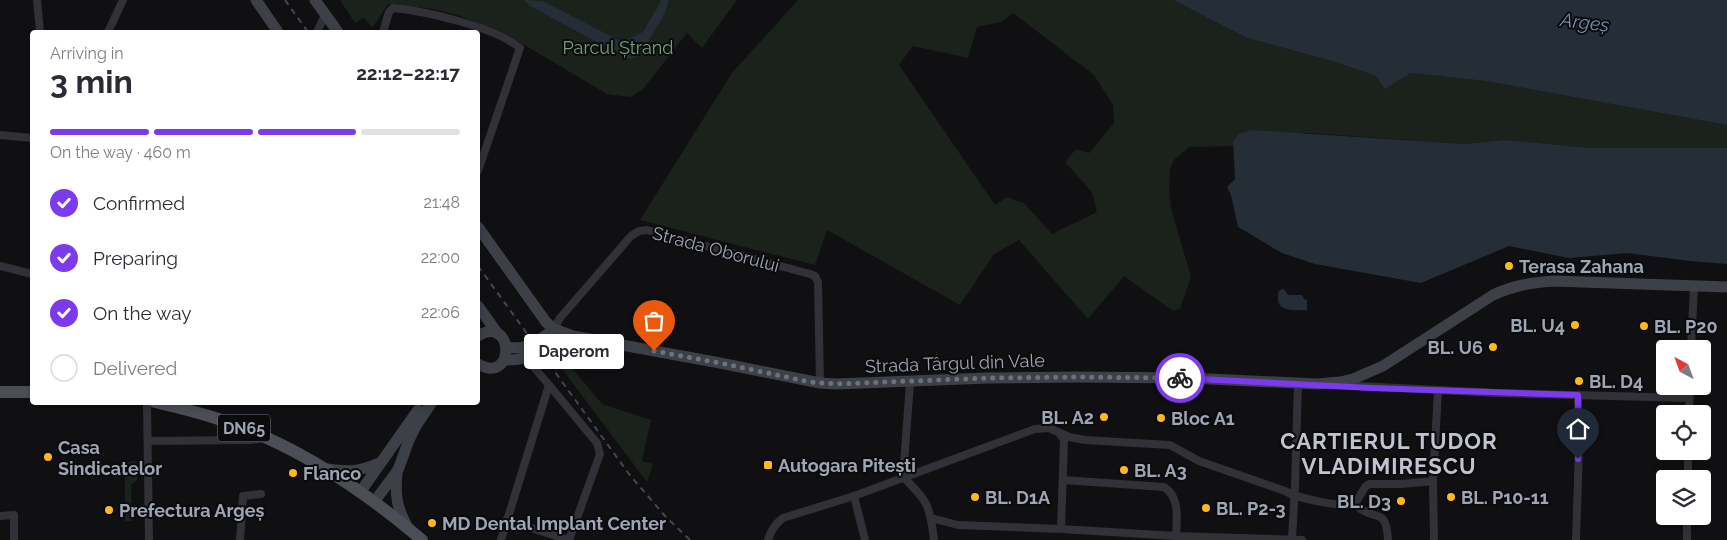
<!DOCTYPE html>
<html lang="en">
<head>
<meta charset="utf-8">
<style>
	:root { --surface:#fff; --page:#f7f7f7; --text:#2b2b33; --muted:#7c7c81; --line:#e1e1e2; --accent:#7c3aed }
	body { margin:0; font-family:Raleway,sans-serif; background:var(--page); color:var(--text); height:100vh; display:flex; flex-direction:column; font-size:19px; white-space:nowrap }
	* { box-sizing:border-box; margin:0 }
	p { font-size:16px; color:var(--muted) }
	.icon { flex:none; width:28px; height:28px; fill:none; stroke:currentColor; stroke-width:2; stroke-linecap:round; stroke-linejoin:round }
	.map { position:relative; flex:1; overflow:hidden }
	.side { position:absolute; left:30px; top:30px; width:450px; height:375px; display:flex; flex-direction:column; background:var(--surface); border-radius:5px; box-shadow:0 2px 8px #0003 }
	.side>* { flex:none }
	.needle { width:32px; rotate:319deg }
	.buttons { position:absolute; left:1656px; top:340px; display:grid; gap:10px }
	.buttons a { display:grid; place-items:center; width:55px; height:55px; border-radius:5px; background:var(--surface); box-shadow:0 2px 8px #0003; font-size:25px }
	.pin { position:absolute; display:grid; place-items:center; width:42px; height:42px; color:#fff; margin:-51px -21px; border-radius:50% 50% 50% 0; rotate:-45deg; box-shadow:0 0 5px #0007 }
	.pin .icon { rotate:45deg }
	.courier { position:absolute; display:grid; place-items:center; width:50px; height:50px; margin:-25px; border:4px solid #7c3aed; border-radius:50%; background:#fff; color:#222; box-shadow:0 1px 6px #0007 }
	.bubble { position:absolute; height:35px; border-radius:5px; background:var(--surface); box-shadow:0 2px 8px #0003; font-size:16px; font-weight:700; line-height:35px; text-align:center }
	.head em { font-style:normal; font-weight:700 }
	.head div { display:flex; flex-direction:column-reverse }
	.head { display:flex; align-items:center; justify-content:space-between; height:85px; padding:0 20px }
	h1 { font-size:32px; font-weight:700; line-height:38px }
	.bar { display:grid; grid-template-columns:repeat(4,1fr); gap:8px 5px; align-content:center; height:60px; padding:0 20px }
	.bar i { height:6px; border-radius:4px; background:var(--line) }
	.bar .on { background:var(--accent) }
	.bar p { grid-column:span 4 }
	ol { padding:0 20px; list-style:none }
	li { display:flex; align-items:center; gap:15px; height:55px }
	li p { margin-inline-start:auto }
	li .icon { padding:5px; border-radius:50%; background:var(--accent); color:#fff; stroke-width:4 }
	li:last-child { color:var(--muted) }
	li i { width:28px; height:28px; border:2px solid var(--line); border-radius:50% }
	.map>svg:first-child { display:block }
</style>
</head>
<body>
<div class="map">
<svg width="1727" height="540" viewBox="0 0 1727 540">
	<rect width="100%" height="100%" fill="#101012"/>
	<!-- green -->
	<g fill="#1a221b" fill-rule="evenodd">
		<path d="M340,0H737L702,48L687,33L643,89L631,97L607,94L504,33L457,15L434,9L388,4L372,28L364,18L355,23Z"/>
		<path d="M798,0H1173L1247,38L1332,61L1376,76L1410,73L1486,81L1727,125V148H1591L1504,140L1465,144L1309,133L1238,134L1233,146L1189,147L1174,160L1170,169L1169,191L1171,208L1191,277L1180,309L1173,311L1124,276L1088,319L1019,240L994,254L960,305L827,230L815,265L640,220L732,73ZM1013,13L1094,75L1113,105L1114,123L1089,153L1076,149L1065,162L1092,192L1097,212L1052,234L1024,203L1007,197L995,205L899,65L913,46L968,58L977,27L1001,22Z"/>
		<path d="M555,348L602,404L651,420L642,461L653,464L647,482L551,354Z"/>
		<path d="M132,461L136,462L140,469L137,480L131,485L132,521H125V468L127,463Z"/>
	</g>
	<!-- water -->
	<g fill="#252e36">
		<path d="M524,0L543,1L622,42L643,32L660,3L661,0H669L665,13L641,54L629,59L539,11L529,5Z"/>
		<path d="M1173,0H1727V125L1486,81L1410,73L1385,89L1376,76L1332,61L1247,38Z"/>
		<path d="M1252,130L1465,144L1504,140L1591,148H1727V264L1690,261L1627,253L1569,258L1509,246L1421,283L1315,264L1282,253L1238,227L1231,195L1227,187L1235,179L1233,142L1238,134Z"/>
		<path d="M1284,289L1288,295H1302L1304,299L1307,300V310C1296,310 1277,313 1278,297C1278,292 1277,294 1280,290Z"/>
	</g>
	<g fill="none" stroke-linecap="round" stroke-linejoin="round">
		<!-- street -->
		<g stroke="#313137" stroke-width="8">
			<path d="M37,0L40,32"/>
			<path d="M108,32L123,0"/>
			<path d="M317,32L325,15"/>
			<path d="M383,32L389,12L393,8C425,11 495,27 520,48L478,171"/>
			<path d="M0,135L32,138"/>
			<path d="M0,266L32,274"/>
			<path d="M554,329L560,318L631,236L639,231L647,230L810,274L815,276L818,282L820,383"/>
			<path d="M1691,349L1694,286"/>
			<path d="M910,383L903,477C928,501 930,506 934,540"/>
			<path d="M549,385L597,443L600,454L569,540"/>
			<path d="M1339,385L1498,393L1689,398"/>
			<path d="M147,402L149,540"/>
			<path d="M1689,414L1690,386"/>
			<path d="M1059,433L1064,440L1061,529L1176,536L1302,540"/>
			<path d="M148,441L250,440L266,438"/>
			<path d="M1688,479V451"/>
			<path d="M1063,480L1164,487C1180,497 1177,519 1176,536"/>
			<path d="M854,496L865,540"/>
			<path d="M1355,504C1374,524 1386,504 1388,540"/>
			<path d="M0,516L14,515V540"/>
			<path d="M931,518L958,525L1061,529"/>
			<path d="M506,520L569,540"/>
			<path d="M1292,539L1295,486L1298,383"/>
			<path d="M240,540L243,496L261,494"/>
			<path d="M501,540L549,385L526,358"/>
			<path d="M768,540C771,530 775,524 783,518L854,496L1035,429L1049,428L1069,437L1085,440L1170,445L1199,461L1285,491C1297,498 1342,508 1355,504L1365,487L1369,484H1402L1433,481"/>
			<path d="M1434,540L1433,481L1438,390"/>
			<path d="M1576,540L1579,448L1578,395"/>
			<path d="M1687,540V516"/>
		</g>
		<!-- secondary -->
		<g stroke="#3e4047" stroke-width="11">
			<path d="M256,0L278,32"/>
			<path d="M315,0L338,32"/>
			<path d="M478,227L546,322L554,329L573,336L720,363L820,383L836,384L988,378L1076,377L1189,378L1317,384L1340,382L1353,379L1383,366L1493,295C1515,285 1530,283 1554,281L1727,287"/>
			<path d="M478,306L498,334"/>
			<path d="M478,336C514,313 516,386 478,364"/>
			<path d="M507,347C526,351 538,341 553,330"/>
			<path d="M504,360C527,361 547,352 554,329"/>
			<path d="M327,469C349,472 359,472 379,463"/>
			<path d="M397,471C395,497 396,505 408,528"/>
			<path d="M361,491L418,410"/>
			<path d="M374,502L398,470L409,440L416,426L432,402"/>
		</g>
		<!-- primary -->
		<g stroke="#4c4e56" stroke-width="12">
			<path d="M0,392H32"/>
			<path d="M155,402C193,411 232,421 267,438C324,464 374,499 422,540"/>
		</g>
		<!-- rail -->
		<g stroke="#45474e" stroke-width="2" stroke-dasharray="6 5" stroke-linecap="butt">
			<path d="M285,0L308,32"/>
			<path d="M478,266L629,474L665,516L690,540"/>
		</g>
	</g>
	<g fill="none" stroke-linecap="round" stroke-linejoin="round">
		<!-- done -->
		<path stroke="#6d717b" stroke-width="5" stroke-dasharray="0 9" d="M654,351L720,363L810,382L836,384L988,378L1076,377L1180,378"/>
		<!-- route -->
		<path stroke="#7c3aed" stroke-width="6" d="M1180,378L1371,388L1578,395V459"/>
	</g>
	<!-- markers -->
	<g fill="#ffb81b" stroke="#0b0b0d" stroke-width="2">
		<circle cx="1509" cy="266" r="5"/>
		<circle cx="1575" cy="325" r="5"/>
		<circle cx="1644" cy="326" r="5"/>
		<circle cx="1493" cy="347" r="5"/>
		<circle cx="1579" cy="381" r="5"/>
		<circle cx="1104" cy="417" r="5"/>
		<circle cx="1161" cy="418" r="5"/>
		<circle cx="48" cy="457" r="5"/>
		<rect x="763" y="460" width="10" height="10" rx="2.5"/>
		<circle cx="1124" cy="470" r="5"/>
		<circle cx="293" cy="473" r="5"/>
		<circle cx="975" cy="497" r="5"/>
		<circle cx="1451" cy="497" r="5"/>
		<circle cx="1401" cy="501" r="5"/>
		<circle cx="1206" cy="508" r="5"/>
		<circle cx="109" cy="510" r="5"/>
		<circle cx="432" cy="523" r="5"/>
	</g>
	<g text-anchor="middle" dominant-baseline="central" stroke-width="4" stroke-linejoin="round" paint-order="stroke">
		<!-- shield labels -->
		<rect fill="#0b0b0d" stroke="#737782" stroke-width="1" x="218" y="414.5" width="52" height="27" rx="4"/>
		<g font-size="16" font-weight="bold" fill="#9fa5b4">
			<text x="244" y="428">DN65</text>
		</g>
		<!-- park labels -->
		<g font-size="18" fill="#74a278" stroke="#0b0b0d">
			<text x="618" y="47">Parcul Ștrand</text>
		</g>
		<!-- street labels -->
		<g font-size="18" fill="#9fa5b4" stroke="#0b0b0d">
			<text transform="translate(716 249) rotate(15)">Strada Oborului</text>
			<text transform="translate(955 363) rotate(-2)">Strada Târgul din Vale</text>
		</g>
		<!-- poi labels -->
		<g font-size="18" font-weight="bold" fill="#9fa5b4" stroke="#0b0b0d" text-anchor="start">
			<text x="1519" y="266">Terasa Zahana</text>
			<text x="1565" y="325" text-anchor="end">BL. U4</text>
			<text x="1654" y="326">BL. P20</text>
			<text x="1483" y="347" text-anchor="end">BL. U6</text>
			<text x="1589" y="381">BL. D4</text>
			<text x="1094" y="417" text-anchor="end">BL. A2</text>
			<text x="1171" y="418">Bloc A1</text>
			<text x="58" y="447">Casa<tspan x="58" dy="21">Sindicatelor</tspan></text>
			<text x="778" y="465">Autogara Pitești</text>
			<text x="1134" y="470">BL. A3</text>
			<text x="303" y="473">Flanco</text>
			<text x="985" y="497">BL. D1A</text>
			<text x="1461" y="497">BL. P10-11</text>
			<text x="1391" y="501" text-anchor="end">BL. D3</text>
			<text x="1216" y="508">BL. P2-3</text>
			<text x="119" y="510">Prefectura Argeș</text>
			<text x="442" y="523">MD Dental Implant Center</text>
		</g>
		<!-- water labels -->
		<g font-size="19" font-style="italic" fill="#7293b4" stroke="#0b0b0d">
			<text transform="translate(1585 22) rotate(7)">Argeș</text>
		</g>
		<!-- district labels -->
		<g font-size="22" font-weight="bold" letter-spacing="1" fill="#c1c4d0" stroke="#0b0b0d">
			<text x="1389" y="441">CARTIERUL TUDOR<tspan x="1389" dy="25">VLADIMIRESCU</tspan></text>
		</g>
	</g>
</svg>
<div class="buttons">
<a><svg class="needle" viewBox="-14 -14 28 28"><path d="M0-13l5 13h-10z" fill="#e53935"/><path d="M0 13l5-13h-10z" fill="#7c7c81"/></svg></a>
<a><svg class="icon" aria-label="locate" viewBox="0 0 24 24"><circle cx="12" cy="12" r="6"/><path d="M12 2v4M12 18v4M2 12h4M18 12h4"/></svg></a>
<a><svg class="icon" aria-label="layers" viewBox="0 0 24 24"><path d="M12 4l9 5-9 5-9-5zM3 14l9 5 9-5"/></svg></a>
</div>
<div class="pin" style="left:654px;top:351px;background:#ea580c"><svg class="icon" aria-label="bag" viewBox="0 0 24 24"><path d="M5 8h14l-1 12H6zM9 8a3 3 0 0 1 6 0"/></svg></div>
<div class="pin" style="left:1578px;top:459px;background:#1f2937"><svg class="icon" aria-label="home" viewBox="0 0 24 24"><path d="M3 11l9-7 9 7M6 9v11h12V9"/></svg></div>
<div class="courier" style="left:1180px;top:378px"><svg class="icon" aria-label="bike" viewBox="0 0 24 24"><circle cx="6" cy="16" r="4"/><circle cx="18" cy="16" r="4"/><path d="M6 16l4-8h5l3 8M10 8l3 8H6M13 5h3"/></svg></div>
<div class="bubble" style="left:524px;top:334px;width:100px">Daperom</div>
<section class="side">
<div class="head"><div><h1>3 min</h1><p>Arriving in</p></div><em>22:12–22:17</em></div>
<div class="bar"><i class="on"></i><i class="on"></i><i class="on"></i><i></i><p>On the way · 460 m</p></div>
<ol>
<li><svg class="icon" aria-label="check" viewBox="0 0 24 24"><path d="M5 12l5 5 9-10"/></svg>Confirmed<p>21:48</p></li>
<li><svg class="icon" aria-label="check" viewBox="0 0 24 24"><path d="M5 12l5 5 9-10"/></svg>Preparing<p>22:00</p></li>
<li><svg class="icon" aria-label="check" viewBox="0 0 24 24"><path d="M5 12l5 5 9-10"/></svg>On the way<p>22:06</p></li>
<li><i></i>Delivered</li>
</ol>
</section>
</div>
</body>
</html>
